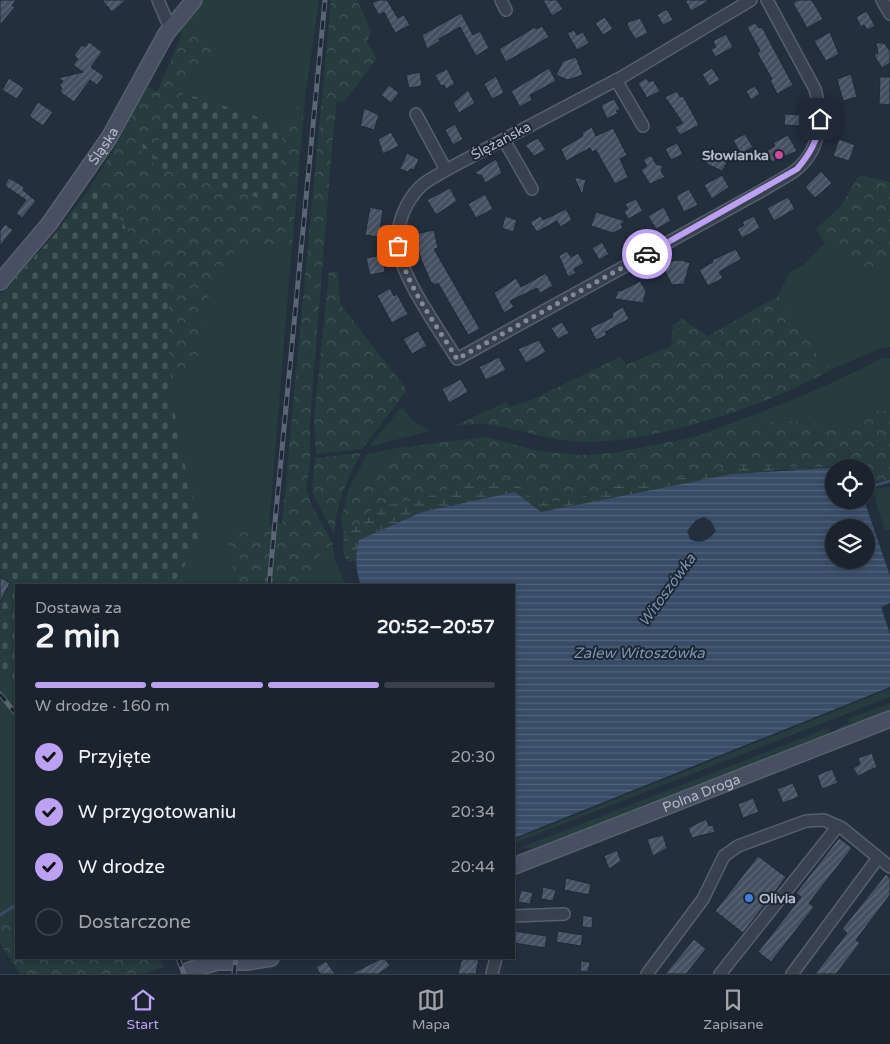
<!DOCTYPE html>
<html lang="pl">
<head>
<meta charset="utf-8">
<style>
	:root { --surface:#1b232e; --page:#242b36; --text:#f1f3f6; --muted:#a0a4aa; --line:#39404a; --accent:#bca0f2 }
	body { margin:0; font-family:"Varela Round",sans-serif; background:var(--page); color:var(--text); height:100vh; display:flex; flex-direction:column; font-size:19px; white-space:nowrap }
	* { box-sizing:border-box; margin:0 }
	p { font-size:16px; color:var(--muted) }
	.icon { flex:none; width:28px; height:28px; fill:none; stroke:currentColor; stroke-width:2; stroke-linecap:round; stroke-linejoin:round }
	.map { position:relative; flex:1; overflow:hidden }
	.sheet { position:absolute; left:15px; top:584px; width:500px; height:375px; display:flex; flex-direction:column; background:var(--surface); border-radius:0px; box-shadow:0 2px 8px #0003,0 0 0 1px var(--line) }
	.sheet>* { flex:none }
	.fabs { position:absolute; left:825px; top:459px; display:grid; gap:10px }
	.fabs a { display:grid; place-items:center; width:50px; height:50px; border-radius:50%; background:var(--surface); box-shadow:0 2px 8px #0003,0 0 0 1px var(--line); font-size:25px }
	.pin { position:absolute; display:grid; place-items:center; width:42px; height:42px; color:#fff; margin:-21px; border-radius:10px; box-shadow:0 2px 8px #0006 }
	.courier { position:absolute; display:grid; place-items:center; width:50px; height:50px; margin:-25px; border:4px solid #bca0f2; border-radius:50%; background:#fff; color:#222; box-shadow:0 1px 6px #0007 }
	.overview em { font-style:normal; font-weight:700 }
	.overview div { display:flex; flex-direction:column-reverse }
	.overview { display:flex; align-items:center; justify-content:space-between; height:85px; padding:0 20px }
	h1 { font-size:32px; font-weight:700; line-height:38px }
	.bar { display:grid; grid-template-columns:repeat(4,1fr); gap:8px 5px; align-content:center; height:60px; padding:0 20px }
	.bar i { height:6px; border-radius:4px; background:var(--line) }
	.bar .selected { background:var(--accent) }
	.bar p { grid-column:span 4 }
	ol { padding:0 20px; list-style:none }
	li { display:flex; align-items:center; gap:15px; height:55px }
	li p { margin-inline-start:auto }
	li .icon { padding:5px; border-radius:50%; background:var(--accent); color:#111; stroke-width:4 }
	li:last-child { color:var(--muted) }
	li i { width:28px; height:28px; border:2px solid var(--line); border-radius:50% }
	.dock { display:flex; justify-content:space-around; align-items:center; height:70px; border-top:1px solid var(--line); background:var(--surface); font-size:14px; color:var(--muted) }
	.dock a { display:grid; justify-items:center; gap:2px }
	.dock .selected { color:var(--accent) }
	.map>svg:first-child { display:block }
</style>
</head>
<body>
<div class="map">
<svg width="890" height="974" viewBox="0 0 890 974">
	<defs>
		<pattern id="forest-crowns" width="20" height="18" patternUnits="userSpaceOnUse" patternTransform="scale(1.25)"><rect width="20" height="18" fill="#263c3f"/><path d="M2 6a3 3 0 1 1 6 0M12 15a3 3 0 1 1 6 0" fill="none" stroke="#435659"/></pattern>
		<pattern id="wetland-marsh" width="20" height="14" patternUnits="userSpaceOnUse" patternTransform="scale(1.25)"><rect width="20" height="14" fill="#263c3f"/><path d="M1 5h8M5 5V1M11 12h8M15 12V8" fill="none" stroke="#435659"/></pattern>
		<pattern id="cemetery-stones" width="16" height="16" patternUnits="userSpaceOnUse" patternTransform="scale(1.25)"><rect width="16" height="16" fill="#263c3f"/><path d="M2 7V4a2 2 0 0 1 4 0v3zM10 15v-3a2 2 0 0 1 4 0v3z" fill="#435659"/></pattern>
		<pattern id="water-rules" width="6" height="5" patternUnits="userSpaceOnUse" patternTransform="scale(1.25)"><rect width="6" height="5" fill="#394c67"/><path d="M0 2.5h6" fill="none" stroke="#53647b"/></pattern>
		<pattern id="building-hatch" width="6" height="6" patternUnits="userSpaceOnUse" patternTransform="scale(1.25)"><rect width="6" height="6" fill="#455162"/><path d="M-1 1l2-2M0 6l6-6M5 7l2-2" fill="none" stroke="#5d6877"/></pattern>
	</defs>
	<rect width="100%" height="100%" fill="#242f3e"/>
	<!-- grass -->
	<g fill="#263c3f">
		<path d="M203,0H319L305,98L283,125L173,90L209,54L200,29L181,37L179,27Z"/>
		<path d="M825,243L845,248L872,279L890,262V347L881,348L832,369L819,358L802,325L778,296L789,273L803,265Z"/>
		<path d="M261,244L292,247L269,526L229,536L236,585H172L179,575L184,462L170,389L185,372L196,368L204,311L218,271L237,248Z"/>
		<path d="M882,358H890V411L874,410L855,427L783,420L680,442C749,417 817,393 882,358Z"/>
		<path d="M402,407L413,421L430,431L368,447Z"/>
		<path d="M397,448L378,476L345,504L349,488L367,454Z"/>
		<path d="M890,487V529L885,531L872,489Z"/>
		<path d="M319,554L335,559L345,585H307Z"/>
		<path d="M0,672L11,687H16V913L0,924Z"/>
		<path d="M890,689V697L514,843V840Z"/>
		<path d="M890,703V710L837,731V728L849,723L848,719Z"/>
		<path d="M828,728L831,733L533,849L522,847Z"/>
	</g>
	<!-- forest -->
	<g fill="url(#forest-crowns)">
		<path d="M331,0H357L371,31L367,42L377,58L344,102L337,101L333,136L310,419V464L306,489L312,506L332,542L335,559L319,555L307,585H236L228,536L282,523Z"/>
		<path d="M200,29L215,44L209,54L174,90L282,125L305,98L292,247L261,244L237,249L218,271L204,311L196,368L185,372L170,389L168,280L130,235L112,205L90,188L117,144L147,87L157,92L181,37Z"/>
		<path d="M859,175L890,182V262L872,279L845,248L825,243L816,229L842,205Z"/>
		<path d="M329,272H338L340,304L407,390L362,449L316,454L314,420Z"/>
		<path d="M778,296L802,325L819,358L832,369C767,406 661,441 586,442C551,442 519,428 485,424C476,423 465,425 455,426L506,402L510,407L529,401L620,357L626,365L671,346L673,325L682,319L708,336Z"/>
		<path d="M874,410L890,411V479L866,485V468L742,466L655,483L635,479L573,500L546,502L532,498L510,479L458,485L416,501L386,504L369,512L359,525L344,534L341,519L345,504L378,476L397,448L486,437L539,451L580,455L613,453L783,420L855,427Z"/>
		<path d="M361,453C347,480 336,503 334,534L312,492L315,458Z"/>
		<path d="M16,913V958H159L164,967L142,974H20L0,943V924Z"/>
	</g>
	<!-- wetland -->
	<path fill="url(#wetland-marsh)" d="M742,466L834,468V495L795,469L732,474L541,512L515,492L422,512L359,540L356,561L347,562L343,550L344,534L359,525L369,512L386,504L416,501L458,485L494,478L510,479L532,498L546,502L573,500L635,479L655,483Z"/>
	<!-- cemetery -->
	<g fill="url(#cemetery-stones)">
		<path d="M183,93L283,125L278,204L157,167L142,153L138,137L154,156L160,159L158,131Z"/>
		<path d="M90,188L112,205L130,235L168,280L170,389L184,462L203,537L172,585H16V687H11L0,672V295L54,235Z"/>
	</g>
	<!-- water -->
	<path fill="url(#water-rules)" fill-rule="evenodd" d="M834,468V500H864L890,576V603L881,607L890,634V687L514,838V585H361C355,569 355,556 359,540L422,512L515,492L541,512L732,474ZM704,517L711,521L716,531C709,540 701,545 690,539L687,531L696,520ZM834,528H866V560H834Z"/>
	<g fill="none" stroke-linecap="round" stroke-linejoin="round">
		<!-- stream -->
		<g stroke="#394c67" stroke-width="3">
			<path d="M866,488L890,481"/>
			<path d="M0,915L16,905"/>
		</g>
	</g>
	<!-- building -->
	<g fill="url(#building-hatch)" stroke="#1f2835">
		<path d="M0,0H16L12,5L15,7L0,25Z"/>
		<path d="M102,0H126L112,12Z"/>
		<path d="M378,0H387L398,18L404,15L410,25L395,33L384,12L379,15L372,3Z"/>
		<path d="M543,0H557L563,9L552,16Z"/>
		<path d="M685,0H710L691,11Z"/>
		<path d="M798,0H812L823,19L807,28L793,3Z"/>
		<path d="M667,9L673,20L663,25L657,15Z"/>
		<path d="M867,11L875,26L867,30L864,25L861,27L856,17Z"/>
		<path d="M461,13L473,35L480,31L489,48L476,56L460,27L439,39L440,41L427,49L422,35Z"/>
		<path d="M605,17L613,29L603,35L595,23Z"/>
		<path d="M640,18L648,33L635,39L627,25L628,22Z"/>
		<path d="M755,23L759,28L762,27L793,85L777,94L770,80L772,79L757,53L760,51L747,27Z"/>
		<path d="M542,26L549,37L506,62L499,49L535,27L536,29Z"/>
		<path d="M574,30L577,35L583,32L589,43L577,50L567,33Z"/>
		<path d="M830,32L839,54L826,61L814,41Z"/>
		<path d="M726,34L733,47L715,57L711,49L716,47L713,41Z"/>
		<path d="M89,42L102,52L91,67L104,76L97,85L90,80L74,102L60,92L62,88L59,86L63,81L58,78L83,72L73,65L78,59L74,55L82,45L85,47Z"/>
		<path d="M876,43H884L890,51V63L882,68L874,55L878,53Z"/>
		<path d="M576,57L583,75L568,80L556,75L563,61Z"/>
		<path d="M549,68L556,81L530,95L532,100L520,107L511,91Z"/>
		<path d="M712,68L720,80L709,86L702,74Z"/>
		<path d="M447,69L455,84L446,89L444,85L441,86L435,75Z"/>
		<path d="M420,72L422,86L409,88L406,75Z"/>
		<path d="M851,74L857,97L843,101L837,79Z"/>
		<path d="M496,76L504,93L492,99L484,84Z"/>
		<path d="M880,77H890V105L879,104Z"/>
		<path d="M9,78L24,88L17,99L2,90Z"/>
		<path d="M646,78L649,82L653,80L660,91L647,98L638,83Z"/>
		<path d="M389,85L399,93L391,103L381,95Z"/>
		<path d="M755,86L760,94L751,100L746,91Z"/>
		<path d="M468,90L475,103L459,113L453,103Z"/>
		<path d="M677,91L680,97L683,96L699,125L680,135L675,127L683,123L665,97Z"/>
		<path d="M614,99L620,109L616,111L618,113L607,119L601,105Z"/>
		<path d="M38,102L53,112L43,126L29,116Z"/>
		<path d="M364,108L379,115L374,130L362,126L360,128Z"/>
		<path d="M785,114L802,115L801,126L784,125Z"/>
		<path d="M455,124L463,139L453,145L445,130Z"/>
		<path d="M592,127L596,136L613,128L627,155L620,159L628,177L615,184L596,150L592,152L590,148L566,161L561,149L583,136L582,133Z"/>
		<path d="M391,132L399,146L383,154L378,139Z"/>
		<path d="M745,134L753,147L741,154L733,140Z"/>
		<path d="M788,135L797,151L772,162L766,151L775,146L773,143Z"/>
		<path d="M538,138L546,150L534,156L525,145Z"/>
		<path d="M839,139L855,145L849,161L833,156Z"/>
		<path d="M677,143L683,154L671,160L665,149Z"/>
		<path d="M712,151L731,156L722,171L707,164L706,161Z"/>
		<path d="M407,153L419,159L414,170L410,169L408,172L400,169Z"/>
		<path d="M651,155L656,164L663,166L661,171L665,177L650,184L641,170L647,166L643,160Z"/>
		<path d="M496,159L502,173L485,183L482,176L474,173Z"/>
		<path d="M821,171L832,183L815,198L805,187Z"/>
		<path d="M722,175L729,187L712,199L704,185Z"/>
		<path d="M574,177L586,180L582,195Z"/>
		<path d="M9,178L24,187L23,190L36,201L22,218L16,213L26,200L8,188L5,185Z"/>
		<path d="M450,188L457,201L436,215L427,200Z"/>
		<path d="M689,189L698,205L684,212L676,196Z"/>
		<path d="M485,194L493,209L476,218L468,204Z"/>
		<path d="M788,197L795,209L774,221L767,208Z"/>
		<path d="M636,199L643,211L628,219L624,211L628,209L625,204Z"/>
		<path d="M370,207L383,210L379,237L365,235Z"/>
		<path d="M664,207L671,221L656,229L648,216Z"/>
		<path d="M566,209L572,220L560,227L557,221L537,232L530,222L541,216L543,220Z"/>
		<path d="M596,212L625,221L621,224L623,228L613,233L591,226Z"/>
		<path d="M505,216L517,220L513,232L502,228Z"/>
		<path d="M754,216L760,228L742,238L737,229L744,225L742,222Z"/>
		<path d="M5,224L13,230L0,246V231Z"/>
		<path d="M434,230L438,248L434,249L480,329L468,335L438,283L435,285L431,282L420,257L415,234Z"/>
		<path d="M602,242L609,254L599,260L592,248Z"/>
		<path d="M736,249L741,259L719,272L723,278L708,286L699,270L713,262L712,260Z"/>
		<path d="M567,251L571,257L578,253L584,263L574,269L576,273L568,277L559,256Z"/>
		<path d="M382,255L385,272L370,275L366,258Z"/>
		<path d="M681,260L690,263L684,284L672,285L662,265L669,261Z"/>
		<path d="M546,273L553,286L540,293L537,288L510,301L514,307L504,313L494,293L516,278L521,287Z"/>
		<path d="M640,281L646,291L643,303L615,299L618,290L621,291Z"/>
		<path d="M390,288L394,296L397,294L408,314L392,323L377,296Z"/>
		<path d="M623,307L629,319L605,332L607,335L596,340L590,328L613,317L612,313Z"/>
		<path d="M562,322L569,333L558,339L551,328Z"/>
		<path d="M418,331L427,346L412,354L403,339Z"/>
		<path d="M539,340L546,352L526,363L518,349Z"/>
		<path d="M499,357L506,370L486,380L479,367Z"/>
		<path d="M461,379L468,392L449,403L442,389Z"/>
		<path d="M0,577L10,583L0,602Z"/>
		<path d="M872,753L877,767L858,776L853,768L860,764L858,758Z"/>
		<path d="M832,769L838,783L822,789L817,775Z"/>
		<path d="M793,783L799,797L783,803L777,789Z"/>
		<path d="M753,798L759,812L743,818L738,804Z"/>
		<path d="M706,819L709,826L713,825L715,832L692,838L688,828Z"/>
		<path d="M663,835L667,848L653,856L647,839Z"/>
		<path d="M839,838L852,848L809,903L814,907L771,962L758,952L801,897L796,893Z"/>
		<path d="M617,850L621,861L609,869L604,856Z"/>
		<path d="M758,856L786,877L743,933L715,911Z"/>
		<path d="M886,874L890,878V895L856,940L860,943L836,974H815L847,933L842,929Z"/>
		<path d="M566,878L591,884L589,895L564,890Z"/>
		<path d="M543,887L556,890L553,901L541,899Z"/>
		<path d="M521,890L533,893L530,904L518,902Z"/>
		<path d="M583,915L593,917L592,928L582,927Z"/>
		<path d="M514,931L547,936L545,948L514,943Z"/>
		<path d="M558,931L583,935L581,946L556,942Z"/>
		<path d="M694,939L706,949L686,974H665Z"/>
		<path d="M382,958H385L390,966L378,974H351Z"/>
		<path d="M462,958H479L476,974H458Z"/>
		<path d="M326,961L335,974H320L316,967Z"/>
		<path d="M581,961L590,962L588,972L580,971Z"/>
	</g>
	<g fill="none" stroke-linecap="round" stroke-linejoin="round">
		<!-- street casing -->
		<g stroke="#565f6c" stroke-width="14">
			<g id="street">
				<path d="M158,0L170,28"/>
				<path d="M501,0L506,10"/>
				<path d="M751,0L622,77L446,170C438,175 427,180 420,187C405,202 396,225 398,247C401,277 440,331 457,359L763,190C774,183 787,177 797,169C821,149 823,117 815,89L767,0"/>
				<path d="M882,0L890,14"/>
				<path d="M616,80L643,126"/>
				<path d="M416,114L446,170"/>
				<path d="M504,140L532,189"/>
				<path d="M514,916L564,914"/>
				<path d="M492,974L496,958"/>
				<path d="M647,974L703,899L724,856L738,846L806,821L824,820L842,828L890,867"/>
				<path d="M720,974L838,826"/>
				<path d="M792,974L878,858"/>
			</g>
		</g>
		<!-- secondary casing -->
		<g stroke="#565f6c" stroke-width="18">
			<g id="secondary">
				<path id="s1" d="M0,282L49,224L109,138L166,34L194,0"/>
				<path id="s2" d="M514,866L890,719"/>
				<path d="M190,970L217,962H247L271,958"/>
			</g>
		</g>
		<!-- street -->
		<use href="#street" stroke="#38414e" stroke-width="11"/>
		<!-- secondary -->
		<use href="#secondary" stroke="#465061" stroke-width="15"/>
		<!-- rail casing -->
		<g stroke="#5a6575" stroke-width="5">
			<g id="rail">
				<path d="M269,585L325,0"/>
				<path d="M0,694L16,714"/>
				<path d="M178,958L184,974"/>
				<path d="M234,974L236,958"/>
			</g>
		</g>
		<!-- rail -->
		<use href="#rail" stroke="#1d2633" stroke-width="3" stroke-dasharray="9" stroke-linecap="butt"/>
	</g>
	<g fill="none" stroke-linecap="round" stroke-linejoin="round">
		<!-- done -->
		<path stroke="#828b98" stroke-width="5" stroke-dasharray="0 9" d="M398,246C406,286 436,324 457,359L647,254"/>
		<!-- route -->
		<path stroke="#bca0f2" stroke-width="6" d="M647,254L797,169C810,154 818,140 820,119"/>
	</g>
	<!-- markers -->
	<circle fill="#d1479c" stroke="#1d2633" stroke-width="2" cx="779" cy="155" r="5"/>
	<circle fill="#3f7fe0" stroke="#1d2633" stroke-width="2" cx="749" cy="898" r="5"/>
	<g text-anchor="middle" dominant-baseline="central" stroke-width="4" stroke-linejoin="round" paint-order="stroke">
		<!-- street labels -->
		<g font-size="14" fill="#b4bcc9" stroke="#1d2633">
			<text transform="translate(501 141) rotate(-28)">Ślężańska</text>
			<text stroke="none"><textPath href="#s1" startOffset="171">Śląska</textPath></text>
			<text stroke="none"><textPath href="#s2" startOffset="201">Polna Droga</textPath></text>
		</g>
		<!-- poi labels -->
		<g font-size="14" font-weight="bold" fill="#b4bcc9" stroke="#1d2633" text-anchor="end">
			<text x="769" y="155">Słowianka</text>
			<text x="759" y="898" text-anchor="start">Olivia</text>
		</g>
		<!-- water labels -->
		<g font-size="15" font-style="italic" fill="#7c92b1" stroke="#1d2633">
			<text transform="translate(667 590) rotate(-54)">Witoszówka</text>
			<text x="639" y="653">Zalew Witoszówka</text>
		</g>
	</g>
</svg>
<div class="fabs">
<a><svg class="icon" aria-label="locate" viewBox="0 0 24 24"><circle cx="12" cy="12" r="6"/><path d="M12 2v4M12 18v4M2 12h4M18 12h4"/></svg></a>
<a><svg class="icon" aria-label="layers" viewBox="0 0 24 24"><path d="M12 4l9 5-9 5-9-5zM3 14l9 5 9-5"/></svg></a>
</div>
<div class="pin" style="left:398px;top:246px;background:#ea580c"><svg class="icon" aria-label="bag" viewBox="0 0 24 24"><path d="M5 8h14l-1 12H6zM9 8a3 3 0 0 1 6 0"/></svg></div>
<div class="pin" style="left:820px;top:119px;background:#1f2937"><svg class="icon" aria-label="home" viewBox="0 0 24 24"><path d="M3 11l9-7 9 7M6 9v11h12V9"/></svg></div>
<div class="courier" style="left:647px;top:254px"><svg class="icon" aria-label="car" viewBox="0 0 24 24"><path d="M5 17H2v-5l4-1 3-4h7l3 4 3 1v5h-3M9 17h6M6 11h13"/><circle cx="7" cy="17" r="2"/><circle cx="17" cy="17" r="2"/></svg></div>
<section class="sheet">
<div class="overview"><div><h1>2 min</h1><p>Dostawa za</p></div><em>20:52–20:57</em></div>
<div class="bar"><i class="selected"></i><i class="selected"></i><i class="selected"></i><i></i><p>W drodze · 160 m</p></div>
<ol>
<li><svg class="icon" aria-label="check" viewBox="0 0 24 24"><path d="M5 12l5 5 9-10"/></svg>Przyjęte<p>20:30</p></li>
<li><svg class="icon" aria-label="check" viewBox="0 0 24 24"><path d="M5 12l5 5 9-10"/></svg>W przygotowaniu<p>20:34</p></li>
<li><svg class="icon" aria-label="check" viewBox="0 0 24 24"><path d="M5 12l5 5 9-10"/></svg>W drodze<p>20:44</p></li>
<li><i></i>Dostarczone</li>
</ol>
</section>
</div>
<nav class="dock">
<a class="selected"><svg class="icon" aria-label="home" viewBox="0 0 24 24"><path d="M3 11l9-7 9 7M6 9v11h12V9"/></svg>Start</a>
<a><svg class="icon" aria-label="map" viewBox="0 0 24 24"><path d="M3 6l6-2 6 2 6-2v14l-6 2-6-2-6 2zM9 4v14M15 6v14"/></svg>Mapa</a>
<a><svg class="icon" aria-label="saved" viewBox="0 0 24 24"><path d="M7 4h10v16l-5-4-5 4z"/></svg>Zapisane</a>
</nav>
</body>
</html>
